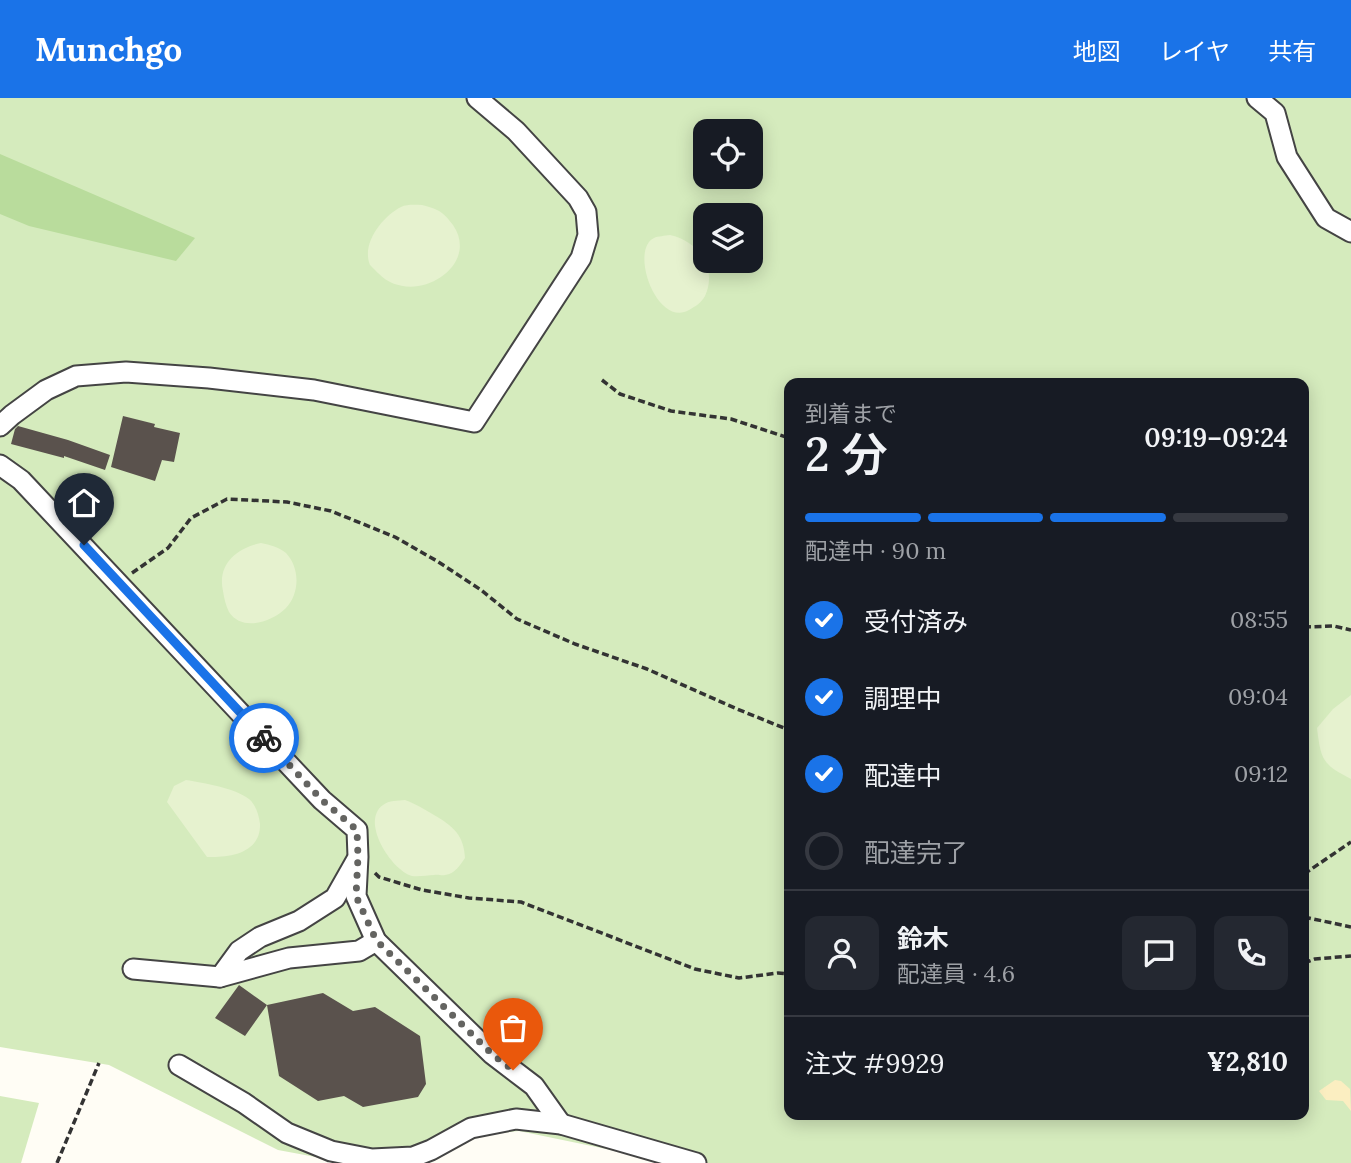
<!DOCTYPE html>
<html lang="ja">
<head>
<meta charset="utf-8">
<style>
	:root { --surface:#171b24; --page:#242831; --text:#f1f3f6; --muted:#9ea1a6; --line:#363941; --accent:#1a73e8 }
	body { margin:0; font-family:Lora,"Noto Sans JP",serif; background:var(--page); color:var(--text); height:100vh; display:flex; flex-direction:column; font-size:26px; white-space:nowrap }
	* { box-sizing:border-box; margin:0 }
	p { font-size:23px; color:var(--muted) }
	.icon { flex:none; width:38px; height:38px; fill:none; stroke:currentColor; stroke-width:2; stroke-linecap:round; stroke-linejoin:round }
	.map { position:relative; flex:1; overflow:hidden }
	.drawer { position:absolute; left:784px; top:280px; width:525px; height:742px; display:flex; flex-direction:column; background:var(--surface); border-radius:14px; box-shadow:0 4px 18px #0003 }
	.drawer>* { flex:none }
	.fabs { position:absolute; left:693px; top:21px; display:grid; gap:14px }
	.fabs a { display:grid; place-items:center; width:70px; height:70px; border-radius:14px; background:var(--surface); box-shadow:0 4px 18px #0003; font-size:35px }
	.pin { position:absolute; display:grid; place-items:center; width:60px; height:60px; color:#fff; margin:-72px -30px; border-radius:50% 50% 50% 0; rotate:-45deg; box-shadow:0 0 7px #0007 }
	.pin .icon { rotate:45deg }
	.courier { position:absolute; display:grid; place-items:center; width:70px; height:70px; margin:-35px; border:5px solid #1a73e8; border-radius:50%; background:#fff; color:#222; box-shadow:0 2px 9px #0007 }
	.headline em { font-style:normal; font-weight:600 }
	.headline div { display:flex; flex-direction:column-reverse }
	.headline { display:flex; align-items:center; justify-content:space-between; height:119px; padding:0 21px }
	h1 { font-size:46px; font-weight:600; line-height:52px }
	.bar { display:grid; grid-template-columns:repeat(4,1fr); gap:10px 7px; align-content:center; height:84px; padding:0 21px }
	.bar i { height:9px; border-radius:5px; background:var(--line) }
	.bar .on { background:var(--accent) }
	.bar p { grid-column:span 4 }
	.line { display:flex; align-items:center; gap:18px; padding:0 21px; border-top:2px solid var(--line) }
	.line div { flex:1 }
	.round { display:grid; place-items:center; flex:none; width:74px; height:74px; border-radius:14px; background:var(--page) }
	ol { padding:0 21px; list-style:none }
	li { display:flex; align-items:center; gap:21px; height:77px }
	li p { margin-inline-start:auto }
	li .icon { padding:7px; border-radius:50%; background:var(--accent); color:#fff; stroke-width:4 }
	li:last-child { color:var(--muted) }
	li i { width:38px; height:38px; border:4px solid var(--line); border-radius:50% }
	header { display:flex; align-items:center; gap:42px; box-sizing:border-box; height:98px; padding:0 35px; background:var(--accent); color:#fff }
	header strong { font-size:33px }
	nav { display:flex; gap:38px; margin-inline-start:auto; font-size:24px }
	.map>svg:first-child { display:block }
</style>
</head>
<body>
<header>
<strong>Munchgo</strong>
<nav><a>地図</a><a>レイヤ</a><a>共有</a></nav>
</header>
<div class="map">
<svg width="1351" height="1065" viewBox="0 0 1351 1065">
	<rect width="100%" height="100%" fill="#fffdf5"/>
	<!-- green -->
	<g fill="#d5ebbd" fill-rule="evenodd">
		<path d="M0,0H1351V1065H674L519,1033L484,1037L416,1065H348L278,1052L109,967L0,949ZM705,33H751V79H705ZM705,117H751V163H705ZM789,285H1304V1017H789Z"/>
		<path d="M0,998L39,1005L21,1065H0Z"/>
	</g>
	<!-- forest -->
	<path fill="#b9dc9c" d="M0,56L195,140L176,163L29,128L0,116Z"/>
	<!-- sand -->
	<path fill="#fbeec1" d="M1335,982L1341,983L1350,991L1351,1013L1343,1003L1326,1002L1319,993Z"/>
	<!-- pitch -->
	<g fill="#e6f2cf">
		<path d="M422,107C427,108 433,110 437,112C444,115 449,122 453,127C482,169 412,211 378,175C377,174 371,168 370,167C361,145 383,118 401,109C407,106 416,107 422,107Z"/>
		<path d="M670,137C698,143 718,170 705,198C701,205 696,208 689,212C657,230 629,152 654,140C658,138 665,138 670,137Z"/>
		<path d="M261,445C270,447 279,449 286,455C300,470 300,495 286,510C272,524 242,534 229,514C226,508 224,500 223,493C217,466 237,450 261,445Z"/>
		<path d="M1351,597V681C1322,666 1321,662 1317,630L1333,611Z"/>
		<path d="M186,682C204,685 235,690 249,701C256,707 259,717 260,726C261,755 230,760 207,759L167,704L174,688Z"/>
		<path d="M405,702C416,706 424,711 434,717C453,728 464,737 465,760C460,767 455,776 445,777C442,778 438,776 434,777C428,777 419,779 412,778C391,772 360,723 383,707C389,702 398,703 405,702Z"/>
	</g>
	<!-- building -->
	<g fill="#5a524d">
		<path d="M123,318L155,326L154,329L180,335L174,364L162,362L155,383L111,369Z"/>
		<path d="M18,328L68,342L110,357L105,372L64,358V360L11,346L15,331Z"/>
		<path d="M239,887L267,907L323,895L353,913L375,909L420,938L426,986L418,999L363,1009L344,998L318,1003L279,978L267,907L245,938L215,920Z"/>
	</g>
	<g fill="none" stroke-linecap="round" stroke-linejoin="round">
		<!-- minor casing -->
		<g stroke="#444" stroke-width="23">
			<g id="minor">
				<path d="M1257,0L1275,15L1287,59L1326,120L1351,134"/>
				<path d="M0,328L12,317L46,292L76,278L126,274L209,280L314,292L474,324L581,160L588,137L586,114L578,100L516,33L477,0"/>
				<path d="M0,367L21,382L322,702L357,732L358,759L356,798L376,843L492,956L534,988L561,1026"/>
				<path d="M133,871L220,879L289,860L359,853L376,843"/>
				<path d="M220,879L239,853L260,839L299,823L335,800L356,763"/>
				<path d="M179,967L244,1005L287,1035L331,1053L372,1061L413,1059L431,1052L471,1030L516,1021L561,1026L696,1065"/>
			</g>
		</g>
		<!-- path -->
		<g stroke="#333" stroke-width="3.5" stroke-dasharray="7 3.5" stroke-linecap="butt">
			<path d="M602,282L620,296L671,313L731,321L789,340"/>
			<path d="M132,475L168,450L191,420L227,401L287,404L331,413L395,439L437,463L481,492L517,521L575,546L647,571L737,611L789,632"/>
			<path d="M1304,529L1334,528L1351,532"/>
			<path d="M375,775L379,779L422,792L469,800L521,804L695,871L739,880L778,875L789,876"/>
			<path d="M1304,776L1351,744"/>
			<path d="M1304,819L1351,829"/>
			<path d="M1304,865L1315,861L1351,858"/>
			<path d="M57,1065L99,965"/>
		</g>
		<!-- minor -->
		<use href="#minor" stroke="#fff" stroke-width="19"/>
	</g>
	<g fill="none" stroke-linecap="round" stroke-linejoin="round">
		<!-- done -->
		<path stroke="#646461" stroke-width="7" stroke-dasharray="0 12.6" d="M264,640L322,702L357,732L358,759L356,798L376,842L492,956L513,972"/>
		<!-- route -->
		<path stroke="#1a73e8" stroke-width="9" d="M84,447L264,640"/>
	</g>
</svg>
<div class="fabs">
<a><svg class="icon" aria-label="locate" viewBox="0 0 24 24"><circle cx="12" cy="12" r="6"/><path d="M12 2v4M12 18v4M2 12h4M18 12h4"/></svg></a>
<a><svg class="icon" aria-label="layers" viewBox="0 0 24 24"><path d="M12 4l9 5-9 5-9-5zM3 14l9 5 9-5"/></svg></a>
</div>
<div class="pin" style="left:513px;top:972px;background:#ea580c"><svg class="icon" aria-label="bag" viewBox="0 0 24 24"><path d="M5 8h14l-1 12H6zM9 8a3 3 0 0 1 6 0"/></svg></div>
<div class="pin" style="left:84px;top:447px;background:#1f2937"><svg class="icon" aria-label="home" viewBox="0 0 24 24"><path d="M3 11l9-7 9 7M6 9v11h12V9"/></svg></div>
<div class="courier" style="left:264px;top:640px"><svg class="icon" aria-label="bike" viewBox="0 0 24 24"><circle cx="6" cy="16" r="4"/><circle cx="18" cy="16" r="4"/><path d="M6 16l4-8h5l3 8M10 8l3 8H6M13 5h3"/></svg></div>
<section class="drawer">
<div class="headline"><div><h1>2 分</h1><p>到着まで</p></div><em>09:19–09:24</em></div>
<div class="bar"><i class="on"></i><i class="on"></i><i class="on"></i><i></i><p>配達中 · 90 m</p></div>
<ol>
<li><svg class="icon" aria-label="check" viewBox="0 0 24 24"><path d="M5 12l5 5 9-10"/></svg>受付済み<p>08:55</p></li>
<li><svg class="icon" aria-label="check" viewBox="0 0 24 24"><path d="M5 12l5 5 9-10"/></svg>調理中<p>09:04</p></li>
<li><svg class="icon" aria-label="check" viewBox="0 0 24 24"><path d="M5 12l5 5 9-10"/></svg>配達中<p>09:12</p></li>
<li><i></i>配達完了</li>
</ol>
<div class="line" style="height:126px"><a class="round"><svg class="icon" aria-label="person" viewBox="0 0 24 24"><circle cx="12" cy="8" r="4"/><path d="M4 21q1-7 8-7t8 7"/></svg></a><div><b>鈴木</b><p>配達員 · 4.6</p></div><a class="round"><svg class="icon" aria-label="chat" viewBox="0 0 24 24"><path d="M4 5h16v11H9l-5 4z"/></svg></a><a class="round"><svg class="icon" aria-label="phone" viewBox="0 0 24 24"><path d="M5 4h4l2 5-3 2q2 4 5 5l2-3 5 2v4C11 20 4 13 5 4z"/></svg></a></div>
<div class="line" style="height:91px"><div>注文 #9929</div><b>¥2,810</b></div>
</section>
</div>
</body>
</html>
